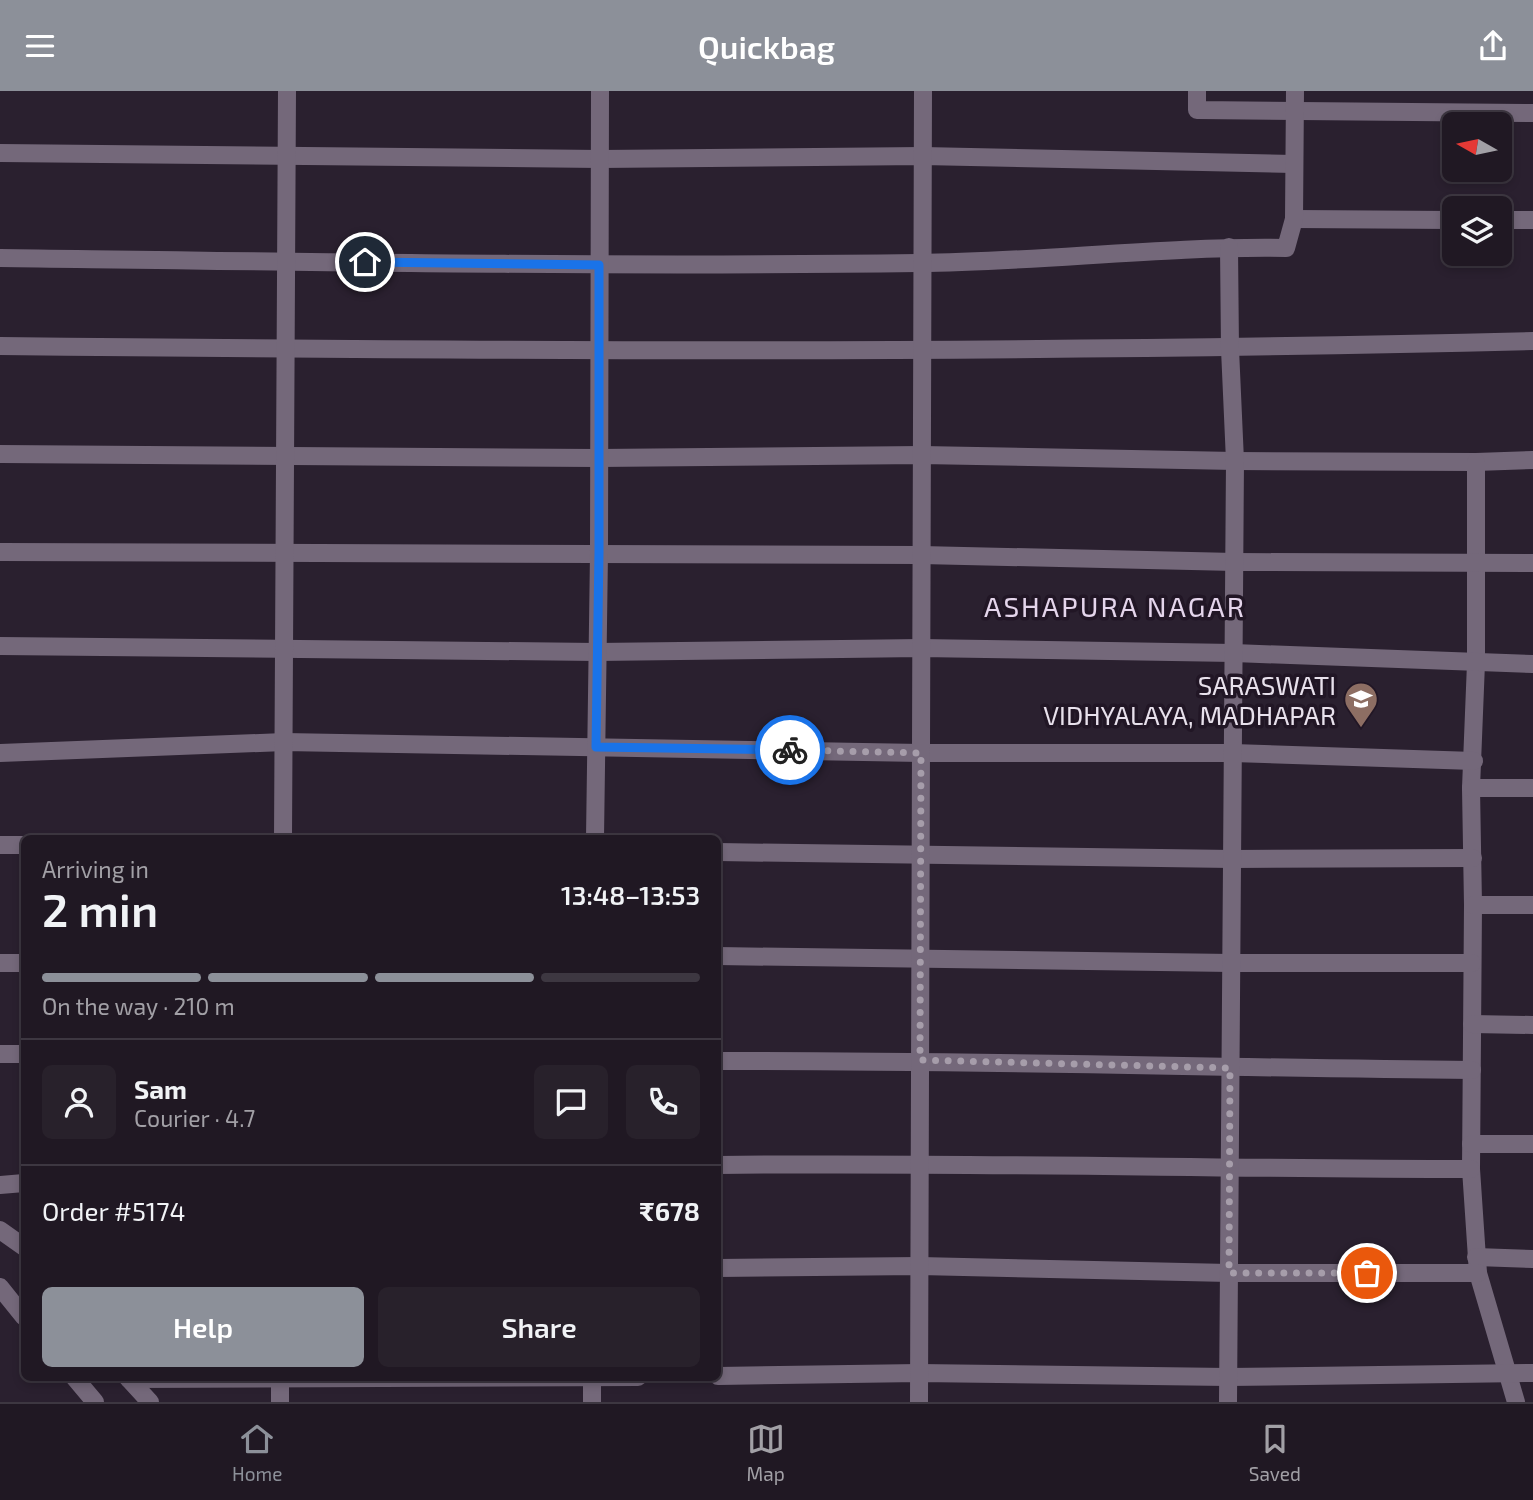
<!DOCTYPE html>
<html lang="en">
<head>
<meta charset="utf-8">
<style>
	:root { --surface:#201823; --page:#28212b; --text:#f1f3f6; --muted:#a2a0a6; --line:#3d3741; --accent:#8c9099 }
	body { margin:0; font-family:"Exo 2",sans-serif; background:var(--page); color:var(--text); height:100vh; display:flex; flex-direction:column; font-size:26px; white-space:nowrap }
	* { box-sizing:border-box; margin:0 }
	p { font-size:23px; color:var(--muted) }
	.icon { flex:none; width:38px; height:38px; fill:none; stroke:currentColor; stroke-width:2; stroke-linecap:round; stroke-linejoin:round }
	.map { position:relative; flex:1; overflow:hidden }
	.drawer { position:absolute; left:21px; top:744px; width:700px; height:546px; display:flex; flex-direction:column; background:var(--surface); border-radius:10px; box-shadow:0 4px 10px #0003,0 0 0 2px var(--line) }
	.drawer>* { flex:none }
	.needle { width:46px; rotate:279deg }
	.controls { position:absolute; left:1442px; top:21px; display:grid; gap:14px }
	.controls a { display:grid; place-items:center; width:70px; height:70px; border-radius:10px; background:var(--surface); box-shadow:0 4px 10px #0003,0 0 0 2px var(--line); font-size:35px }
	.pin { position:absolute; display:grid; place-items:center; width:60px; height:60px; color:#fff; margin:-30px; border:4px solid #fff; border-radius:50%; box-shadow:0 2px 7px #0007 }
	.courier { position:absolute; display:grid; place-items:center; width:70px; height:70px; margin:-35px; border:5px solid #1a73e8; border-radius:50%; background:#fff; color:#222; box-shadow:0 2px 9px #0007 }
	.headline em { font-style:normal; font-weight:600 }
	.headline div { display:flex; flex-direction:column-reverse }
	.headline { display:flex; align-items:center; justify-content:space-between; height:119px; padding:0 21px }
	h1 { font-size:46px; font-weight:600; line-height:52px }
	.bar { display:grid; grid-template-columns:repeat(4,1fr); gap:10px 7px; align-content:center; height:84px; padding:0 21px }
	.bar i { height:9px; border-radius:5px; background:var(--line) }
	.bar .selected { background:var(--accent) }
	.bar p { grid-column:span 4 }
	.line { display:flex; align-items:center; gap:18px; padding:0 21px; border-top:2px solid var(--line) }
	.line div { flex:1 }
	.round { display:grid; place-items:center; flex:none; width:74px; height:74px; border-radius:10px; background:var(--page) }
	.action { display:flex; gap:14px; margin-top:auto; padding:14px 21px }
	.action a { flex:1; height:80px; border-radius:10px; background:var(--accent); color:#fff; font-size:28px; font-weight:600; line-height:80px; text-align:center }
	.action a+a { background:var(--page); color:var(--text) }
	header { display:flex; justify-content:space-between; align-items:center; height:91px; padding:0 21px; background:var(--accent); color:#fff; font-size:32px; font-weight:600 }
	.tabs { display:flex; justify-content:space-around; align-items:center; height:98px; border-top:2px solid var(--line); background:var(--surface); font-size:19px; color:var(--muted) }
	.tabs a { display:grid; justify-items:center; gap:4px }
	.tabs .selected { color:var(--accent) }
	.map>svg:first-child { display:block }
</style>
</head>
<body>
<header><svg class="icon" aria-label="menu" viewBox="0 0 24 24"><path d="M4 6h16M4 12h16M4 18h16"/></svg>Quickbag<svg class="icon" aria-label="share" viewBox="0 0 24 24"><path d="M12 15V3M7 8l5-5 5 5M5 13v7h14v-7"/></svg></header>
<div class="map">
<svg width="1533" height="1311" viewBox="0 0 1533 1311">
	<rect width="100%" height="100%" fill="#2a202f"/>
	<g fill="none" stroke-linecap="round" stroke-linejoin="round">
		<!-- minor -->
		<g stroke="#74687a" stroke-width="18">
			<path d="M1197,0V19L1533,22"/>
			<path d="M0,62L600,68L923,65L1294,73"/>
			<path d="M1294,128L1454,129"/>
			<path d="M1500,129H1533"/>
			<path d="M0,167C306,171 612,176 918,172C1040,171 1163,155 1286,157L1294,128L1295,0"/>
			<path d="M0,255C511,260 1022,263 1533,250"/>
			<path d="M0,363L598,367L922,364L1235,370L1476,371L1533,369"/>
			<path d="M1476,371V572L1471,697L1473,814L1471,1078L1478,1182L1516,1311"/>
			<path d="M0,461L921,464L1235,471L1533,472"/>
			<path d="M0,555L597,561L921,557L1234,562L1533,573"/>
			<path d="M0,662L284,651L921,662H1233L1474,670"/>
			<path d="M1471,697H1533"/>
			<path d="M283,747L287,0"/>
			<path d="M595,747L599,462L600,0"/>
			<path d="M0,754H24"/>
			<path d="M718,761L1232,768L1473,767"/>
			<path d="M1473,814H1533"/>
			<path d="M718,865L1231,872H1472"/>
			<path d="M0,872H24"/>
			<path d="M1472,933L1533,934"/>
			<path d="M0,963H24"/>
			<path d="M718,970C969,969 1220,977 1472,979"/>
			<path d="M1471,1053H1533"/>
			<path d="M718,1074C969,1071 1220,1078 1471,1078"/>
			<path d="M0,1094L24,1092"/>
			<path d="M1476,1166L1533,1168"/>
			<path d="M718,1177L920,1175L1229,1182H1478"/>
			<path d="M718,1285L919,1282L1228,1286L1533,1282"/>
			<path d="M129,1288L638,1286"/>
			<path d="M280,1311V1286"/>
			<path d="M592,1311V1286"/>
			<path d="M919,1311L923,0"/>
			<path d="M1228,1311L1235,370L1230,258L1229,156"/>
		</g>
		<!-- tertiary -->
		<g stroke="#74687a" stroke-width="18">
			<path d="M0,1139L24,1156"/>
			<path d="M0,1196L24,1226"/>
			<path d="M74,1286L95,1311"/>
			<path d="M127,1286L150,1311"/>
		</g>
	</g>
	<g fill="none" stroke-linecap="round" stroke-linejoin="round">
		<!-- done -->
		<path stroke="#a69daa" stroke-width="7" stroke-dasharray="0 12.6" d="M790,659L921,662L920,969L1230,977L1229,1182H1367"/>
		<!-- route -->
		<path stroke="#1a73e8" stroke-width="9" d="M365,171L599,174V461L596,656L790,659"/>
	</g>
	<!-- icons -->
	<defs>
		<g id="school-pin" transform="scale(1.75)"><path d="M0 17L-7.5 6A9.5 9.5 0 1 1 7.5 6Z" fill="#8d6e63" stroke="#211625"/><path d="M0-5L7-2L0 1L-7-2ZM-4 1L0 2.5L4 1V4Q0 6-4 4Z" fill="#fff"/></g>
	</defs>
	<g fill-rule="evenodd">
		<use href="#school-pin" x="1361" y="608"/>
	</g>
	<g text-anchor="middle" dominant-baseline="central" stroke-width="7" stroke-linejoin="round" paint-order="stroke">
		<!-- poi labels -->
		<g font-size="26" fill="#e8e1ec" stroke="#211625" text-anchor="end">
			<text x="1336" y="593">SARASWATI<tspan x="1336" dy="30">VIDHYALAYA, MADHAPAR</tspan></text>
		</g>
		<!-- neighbourhood labels -->
		<g font-size="28" letter-spacing="2" fill="#e4d5eb" stroke="#211625">
			<text x="1115" y="515">ASHAPURA NAGAR</text>
		</g>
	</g>
</svg>
<div class="controls">
<a><svg class="needle" viewBox="-14 -14 28 28"><path d="M0-13l5 13h-10z" fill="#e53935"/><path d="M0 13l5-13h-10z" fill="#a2a0a6"/></svg></a>
<a><svg class="icon" aria-label="layers" viewBox="0 0 24 24"><path d="M12 4l9 5-9 5-9-5zM3 14l9 5 9-5"/></svg></a>
</div>
<div class="pin" style="left:1367px;top:1182px;background:#ea580c"><svg class="icon" aria-label="bag" viewBox="0 0 24 24"><path d="M5 8h14l-1 12H6zM9 8a3 3 0 0 1 6 0"/></svg></div>
<div class="pin" style="left:365px;top:171px;background:#1f2937"><svg class="icon" aria-label="home" viewBox="0 0 24 24"><path d="M3 11l9-7 9 7M6 9v11h12V9"/></svg></div>
<div class="courier" style="left:790px;top:659px"><svg class="icon" aria-label="bike" viewBox="0 0 24 24"><circle cx="6" cy="16" r="4"/><circle cx="18" cy="16" r="4"/><path d="M6 16l4-8h5l3 8M10 8l3 8H6M13 5h3"/></svg></div>
<section class="drawer">
<div class="headline"><div><h1>2 min</h1><p>Arriving in</p></div><em>13:48–13:53</em></div>
<div class="bar"><i class="selected"></i><i class="selected"></i><i class="selected"></i><i></i><p>On the way · 210 m</p></div>
<div class="line" style="height:126px"><a class="round"><svg class="icon" aria-label="person" viewBox="0 0 24 24"><circle cx="12" cy="8" r="4"/><path d="M4 21q1-7 8-7t8 7"/></svg></a><div><b>Sam</b><p>Courier · 4.7</p></div><a class="round"><svg class="icon" aria-label="chat" viewBox="0 0 24 24"><path d="M4 5h16v11H9l-5 4z"/></svg></a><a class="round"><svg class="icon" aria-label="phone" viewBox="0 0 24 24"><path d="M5 4h4l2 5-3 2q2 4 5 5l2-3 5 2v4C11 20 4 13 5 4z"/></svg></a></div>
<div class="line" style="height:91px"><div>Order #5174</div><b>₹678</b></div>
<div class="action"><a>Help</a><a>Share</a></div>
</section>
</div>
<nav class="tabs">
<a class="selected"><svg class="icon" aria-label="home" viewBox="0 0 24 24"><path d="M3 11l9-7 9 7M6 9v11h12V9"/></svg>Home</a>
<a><svg class="icon" aria-label="map" viewBox="0 0 24 24"><path d="M3 6l6-2 6 2 6-2v14l-6 2-6-2-6 2zM9 4v14M15 6v14"/></svg>Map</a>
<a><svg class="icon" aria-label="saved" viewBox="0 0 24 24"><path d="M7 4h10v16l-5-4-5 4z"/></svg>Saved</a>
</nav>
</body>
</html>
